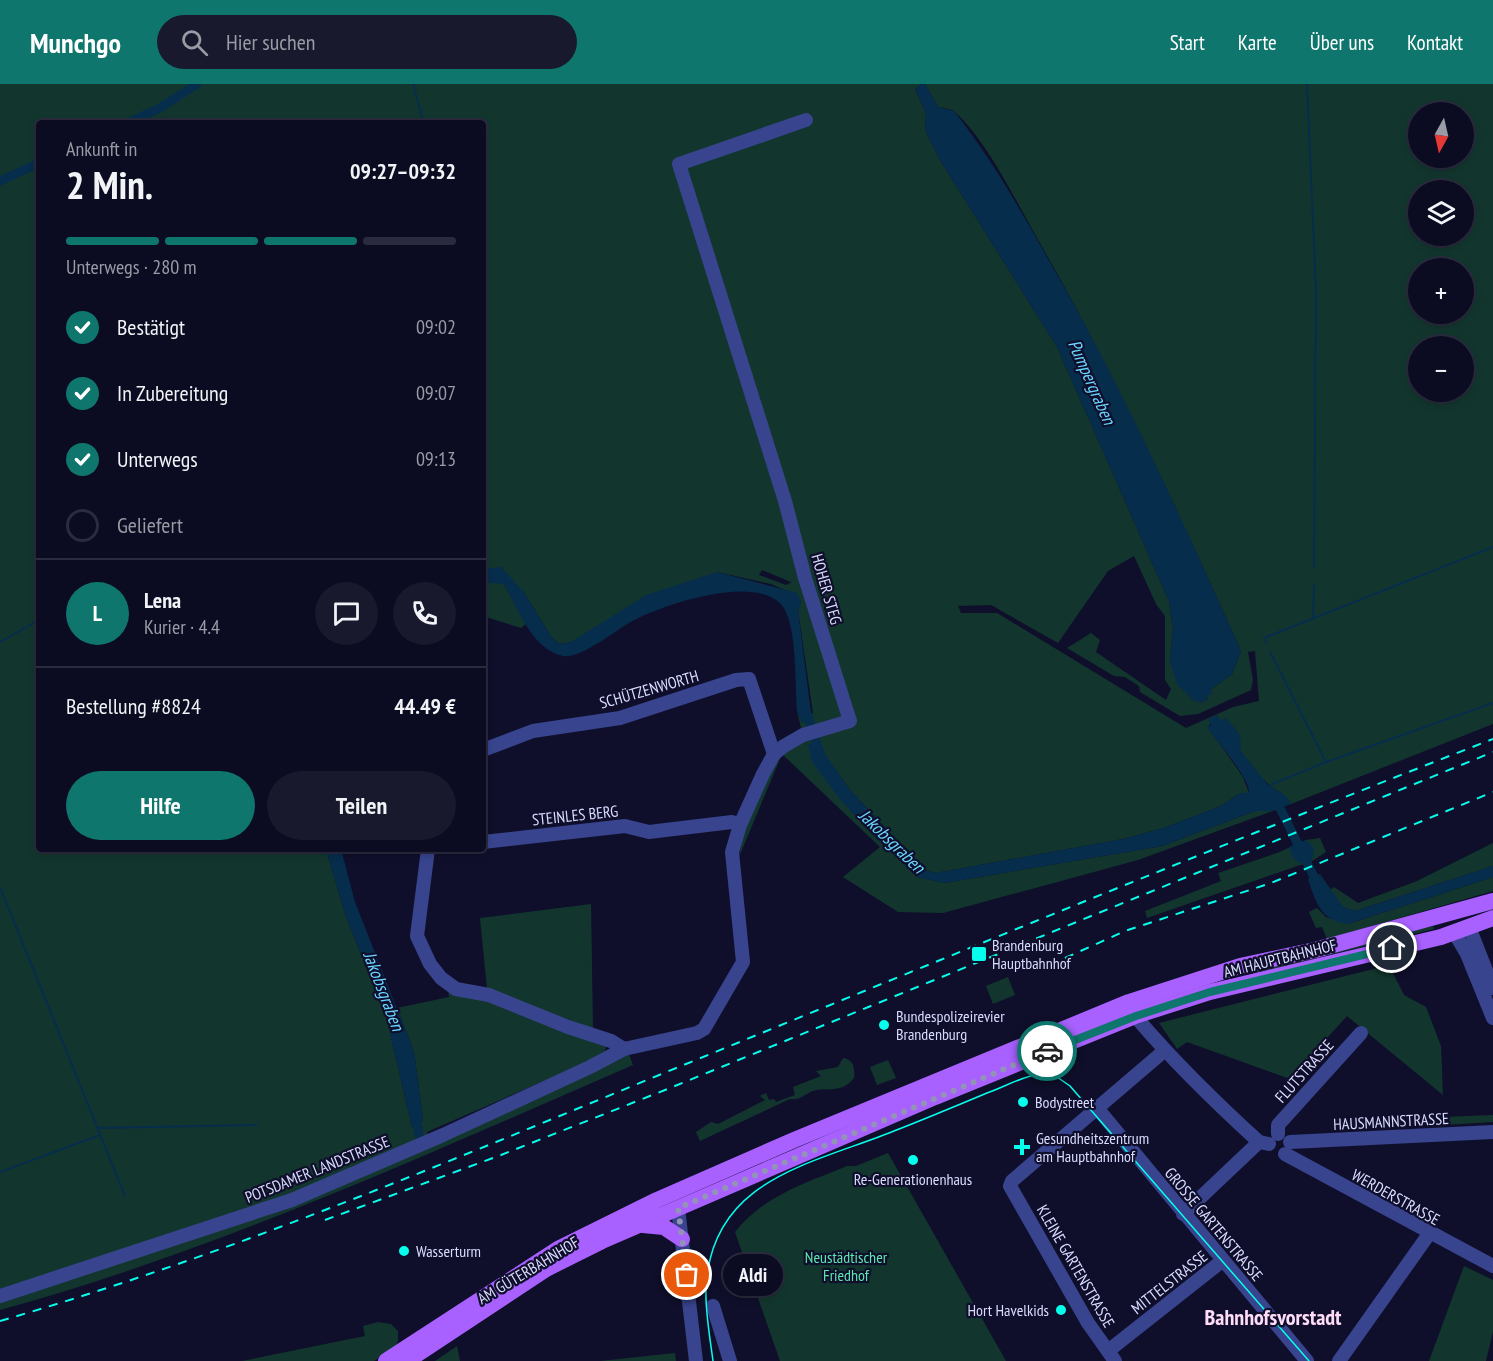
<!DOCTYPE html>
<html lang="de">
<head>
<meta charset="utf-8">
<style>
	:root { --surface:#0b0b21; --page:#19192e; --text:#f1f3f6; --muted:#9a9ba5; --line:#2b2b3f; --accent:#0f766e }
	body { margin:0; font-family:"PT Sans Narrow",sans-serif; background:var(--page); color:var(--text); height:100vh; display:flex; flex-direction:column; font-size:22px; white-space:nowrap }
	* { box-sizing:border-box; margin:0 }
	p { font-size:20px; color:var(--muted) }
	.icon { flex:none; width:33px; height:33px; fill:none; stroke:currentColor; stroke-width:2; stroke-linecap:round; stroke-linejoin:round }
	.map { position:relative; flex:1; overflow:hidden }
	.side { position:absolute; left:36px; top:36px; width:450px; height:732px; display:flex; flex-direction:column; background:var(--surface); border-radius:6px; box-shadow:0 3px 9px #0003,0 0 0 2px var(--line) }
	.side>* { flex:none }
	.needle { width:39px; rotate:188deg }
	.fabs { position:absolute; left:1408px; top:18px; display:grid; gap:12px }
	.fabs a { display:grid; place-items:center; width:66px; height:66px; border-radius:50%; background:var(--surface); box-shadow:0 3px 9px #0003,0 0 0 2px var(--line); font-size:30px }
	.pin { position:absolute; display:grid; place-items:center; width:51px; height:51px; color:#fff; margin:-26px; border:3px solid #fff; border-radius:50%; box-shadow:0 2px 6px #0007 }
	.courier { position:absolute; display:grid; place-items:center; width:60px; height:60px; margin:-30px; border:4px solid #0f766e; border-radius:50%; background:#fff; color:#222; box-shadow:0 2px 8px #0007 }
	.bubble { position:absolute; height:42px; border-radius:21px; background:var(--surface); box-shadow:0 3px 9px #0003,0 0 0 2px var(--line); font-size:20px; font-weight:600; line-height:42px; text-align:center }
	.summary em { font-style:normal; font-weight:600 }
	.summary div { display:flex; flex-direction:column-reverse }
	.summary { display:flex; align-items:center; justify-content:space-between; height:102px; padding:0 30px }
	h1 { font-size:39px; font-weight:600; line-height:45px }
	.bar { display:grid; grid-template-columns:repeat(4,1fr); gap:9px 6px; align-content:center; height:72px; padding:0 30px }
	.bar i { height:8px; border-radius:4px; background:var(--line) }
	.bar .on { background:var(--accent) }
	.bar p { grid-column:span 4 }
	.line { display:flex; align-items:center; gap:15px; padding:0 30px; border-top:2px solid var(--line) }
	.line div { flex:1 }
	.round { display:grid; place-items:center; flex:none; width:63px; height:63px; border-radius:32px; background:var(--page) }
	ol { padding:0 30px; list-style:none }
	li { display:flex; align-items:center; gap:18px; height:66px }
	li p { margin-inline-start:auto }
	li .icon { padding:6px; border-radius:50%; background:var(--accent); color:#fff; stroke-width:4 }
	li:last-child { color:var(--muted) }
	li i { width:33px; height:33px; border:3px solid var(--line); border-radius:50% }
	.primary-button { display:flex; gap:12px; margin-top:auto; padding:12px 30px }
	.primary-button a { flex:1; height:69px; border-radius:36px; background:var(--accent); color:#fff; font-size:24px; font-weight:600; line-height:69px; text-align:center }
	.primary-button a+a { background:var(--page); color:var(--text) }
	header { display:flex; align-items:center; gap:36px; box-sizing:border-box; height:84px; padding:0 30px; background:var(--accent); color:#fff }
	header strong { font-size:28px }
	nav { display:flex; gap:33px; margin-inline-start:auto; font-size:21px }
	.search { width:420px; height:54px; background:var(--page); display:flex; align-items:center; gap:15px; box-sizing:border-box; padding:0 21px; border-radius:33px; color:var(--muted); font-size:22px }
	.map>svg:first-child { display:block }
</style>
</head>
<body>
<header>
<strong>Munchgo</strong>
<div class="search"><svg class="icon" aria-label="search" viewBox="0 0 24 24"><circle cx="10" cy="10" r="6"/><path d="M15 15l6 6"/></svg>Hier suchen</div>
<nav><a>Start</a><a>Karte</a><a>Über uns</a><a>Kontakt</a></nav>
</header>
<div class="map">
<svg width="1493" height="1277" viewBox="0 0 1493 1277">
	<rect width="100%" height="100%" fill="#0f0f2c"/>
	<!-- green -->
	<g fill="#12362e" fill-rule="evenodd">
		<path d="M0,0H921L915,5L926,29L925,46L940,76L1057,263L1169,517L1173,544L1170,578L1200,619L1208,615L1207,612L1211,605L1232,590L1241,567C1178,427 1114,288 1037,154C1016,117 987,57 955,28C951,25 944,24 938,23L925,0H1493V640L1291,720C1285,709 1275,707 1267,699C1248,682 1228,654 1217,631L1208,643L1243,693L1249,709L1239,710L1221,722L1164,744L1123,755L936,789L925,786L849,705L817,659L865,743L917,793L944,799L1162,762L1255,727H1273L1138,776L943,829L898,828L843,793L880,763L782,670L739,773L743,748L773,678L802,648L797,627L802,638L813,629L798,526L801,517L792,509L771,500L717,488L571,558L560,560L552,554L523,507L486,484L483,485V39H39V765H326L346,833L385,928L412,1043L416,1045L423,1036L414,968L397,924L449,913L448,905L491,914L604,959L606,964L603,971L427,1048L431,1060L629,970L633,981C425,1071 219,1166 0,1226ZM1419,28H1464V74H1419ZM1419,106H1464V152H1419ZM1419,184H1464V230H1419ZM1419,262H1464V308H1419ZM1134,472L1156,520L1165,532V596L1171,605L1166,616L1096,568L1100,556L1091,549L1067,564L1114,592L1125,593L1139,602L1140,608L1180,632L1198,630L1251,606L1253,596L1248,568L1255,567L1259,617L1233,623L1186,644L997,529H961L958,522L991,521L1058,559L1108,487ZM762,486L791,498H792L786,501L759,491Z"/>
		<path d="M485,497L504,500L526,540L521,544L483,532Z"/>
		<path d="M1320,754L1326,768L1312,777L1147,834L1145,827L1221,797L1218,789L1277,769L1306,756Z"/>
		<path d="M1493,759V782L1355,827L1343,823L1330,806L1334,803L1358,819L1417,797Z"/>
		<path d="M1493,793V807L1327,855L1322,843L1316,844L1309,828L1317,824L1326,833L1348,840Z"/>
		<path d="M591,820L593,945L487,905L480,834Z"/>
		<path d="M1433,842L1434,845L1253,890L1252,885Z"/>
		<path d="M1389,881L1404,911L1426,923L1441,962L1443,1011L1347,932L1290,995L1187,958L1177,965L1159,939Z"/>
		<path d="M1008,893L1015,911L993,920L986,902Z"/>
		<path d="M843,974C854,975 855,985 854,994C841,1011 826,1002 813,1007C805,1010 799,1017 790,1015L700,1057L696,1048L711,1038L718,1040L765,1016L760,1012L766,1009L769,1016L774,1015L776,1018L795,1011L793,1003L821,992L816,987L838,983Z"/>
		<path d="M888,976L896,994L877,1001L870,983Z"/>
		<path d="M1493,1031V1038L1444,1041V1033Z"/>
		<path d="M888,1069L1006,1277H780L735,1148C763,1112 806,1099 847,1082H856Z"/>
		<path d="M1464,1182L1493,1196V1247L1486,1277H1429Z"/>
		<path d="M378,1238L391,1240L398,1247V1257L395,1264L374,1277H242L365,1252L363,1242Z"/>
		<path d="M457,1262L460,1277H435Z"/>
		<path d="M675,1269L676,1277H600Z"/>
	</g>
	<!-- water -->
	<g fill="#072d4d">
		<path d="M921,0H925L938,23L954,27C992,75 1021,127 1051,180C1123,304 1182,436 1241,567L1232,590L1211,605L1212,609L1207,612L1208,615L1200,619L1198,617L1195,618L1177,600L1170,578L1173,544L1169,517L1057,263L940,76L925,46L926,29L915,5Z"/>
		<path d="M501,483L523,507L552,554L560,560L571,558L646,511L717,488L797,509L801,517L798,526L812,637L802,639L797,627C795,600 797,553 786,528C766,484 657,522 627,540C613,549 579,575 563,572C531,565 518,524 504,500L483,498V485Z"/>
		<path d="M1217,631L1220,636L1226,634L1240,651L1241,667L1267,700L1286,712L1291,720L1273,727H1255L1162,762L944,799L917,793L865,743L839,714L812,678L808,660L817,658L849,705L925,786L936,789L1123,755L1164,744L1221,722L1239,710L1249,708C1250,695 1216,656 1207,643L1211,641L1208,635Z"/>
		<path d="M1306,756L1314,764L1312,777L1303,781L1293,774L1289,763Z"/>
		<path d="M326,765H341L355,818L414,968L423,1036L416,1045L412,1043L385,928L346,833Z"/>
		<path d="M1493,782V793L1348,840C1321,837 1316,819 1308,795L1320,790L1343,823L1355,827Z"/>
	</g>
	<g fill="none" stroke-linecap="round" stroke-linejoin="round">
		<!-- stream -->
		<g stroke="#072d4d" stroke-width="2">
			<path d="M413,0L422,33"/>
			<path d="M1307,0L1316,207L1314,484"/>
			<path d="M35,80L38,86"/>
			<path d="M1313,533L1314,500"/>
			<path d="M0,558L39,536"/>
			<path d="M1266,559L1264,554L1493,463"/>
			<path d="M1270,568L1326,678L1493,619"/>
			<path d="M1268,702L1326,678"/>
			<path d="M0,803L125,1112"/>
			<path d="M98,1044L257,1041"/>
			<path d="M0,1088L100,1051"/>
		</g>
		<!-- canal -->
		<g stroke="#072d4d" stroke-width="9">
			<path d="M127,39L160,24L197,0"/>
			<path d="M0,97L39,79"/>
			<path d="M806,626L820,670"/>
			<path d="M1271,717L1280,724L1319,803"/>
			<path d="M416,1034L419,1052"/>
		</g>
		<!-- minor -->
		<g stroke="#38448d" stroke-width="14">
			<path d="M483,666L533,647L620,634L736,596L749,595L774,670"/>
			<path d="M483,758L625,742L649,748L732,738L740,741"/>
			<path d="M428,765L417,852L430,880L441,894L456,905L489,911L568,943L611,957L624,965"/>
			<path d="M1469,843L1493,904"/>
			<path d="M1454,848L1467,870L1493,934"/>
			<path d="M1135,932C1174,978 1215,1018 1259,1058"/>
			<path d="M1097,1024L1307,1277"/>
			<path d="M1278,1050V1041L1361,949"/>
			<path d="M1290,1058L1493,1048"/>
			<path d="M1285,1070L1493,1182"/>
			<path d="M678,1124L696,1277"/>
			<path d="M1183,1130L1259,1058L1269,1060"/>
			<path d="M0,1212L292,1116L443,1051L590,983L624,965L697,949L704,945L743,878L732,768L740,741L763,690L774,670L784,662L803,651L850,637L805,494L785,417L679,80L806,36"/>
			<path d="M713,1222L730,1277"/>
			<path d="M1108,1267L1222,1177"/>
			<path d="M1115,1277L1088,1239L1010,1102L1012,1097L1164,967"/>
			<path d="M1339,1277L1429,1150"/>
		</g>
		<!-- major -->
		<g stroke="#a861ff" stroke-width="16">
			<path d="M643,1141L664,1143L682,1155"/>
			<path d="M386,1277L558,1165L657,1116L794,1056L1129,918L1240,882L1315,866L1493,817"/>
			<path d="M407,1277L546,1185L602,1157L935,1013L1135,932L1210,908L1441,853L1493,834"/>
		</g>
		<!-- tram -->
		<path stroke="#06ffec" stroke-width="1.5" d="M713,1277C710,1253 705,1228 706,1204C711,1094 813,1080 894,1047C925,1035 956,1022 987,1009C1004,1003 1021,993 1039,990L1057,993L1070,1002L1309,1277"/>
		<!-- rail -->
		<g stroke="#06ffec" stroke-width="2" stroke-dasharray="9 8" stroke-linecap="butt">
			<path d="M1065,874L1125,847L1271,799L1493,708"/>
			<path d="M325,1136L501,1071L665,1006L1493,668"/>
			<path d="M0,1237C228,1171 445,1079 664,989C940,876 1215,763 1493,655"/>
		</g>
	</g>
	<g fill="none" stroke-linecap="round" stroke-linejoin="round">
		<!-- done -->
		<path stroke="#9394b5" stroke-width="6" stroke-dasharray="0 10.8" d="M687,1191L678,1124L1047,967"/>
		<!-- route -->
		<path stroke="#0f766e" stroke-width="8" d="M1047,967L1136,932L1210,908L1392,864"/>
	</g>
	<!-- markers -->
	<g fill="#06ffec" stroke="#0f0f2c" stroke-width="2">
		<rect x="971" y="862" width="16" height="16" rx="3"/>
		<circle cx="884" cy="941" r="6"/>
		<circle cx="1023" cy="1018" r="6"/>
		<path d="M1019 1054h6v6h6v6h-6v6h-6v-6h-6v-6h6z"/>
		<circle cx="913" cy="1076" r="6"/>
		<circle cx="404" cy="1167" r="6"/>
		<circle cx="1061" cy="1226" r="6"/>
	</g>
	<g text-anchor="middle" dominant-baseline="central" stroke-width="4.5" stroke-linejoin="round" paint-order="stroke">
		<!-- street labels -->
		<g font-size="16" fill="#dadcff" stroke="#0f0f2c">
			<text transform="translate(827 505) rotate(74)">HOHER STEG</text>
			<text transform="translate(649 605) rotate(-16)">SCHÜTZENWORTH</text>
			<text transform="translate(575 731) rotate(-6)">STEINLES BERG</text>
			<text transform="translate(1280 874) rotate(-14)">AM HAUPTBAHNHOF</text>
			<text transform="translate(1304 987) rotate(-48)">FLUTSTRASSE</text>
			<text transform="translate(1391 1037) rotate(-3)">HAUSMANNSTRASSE</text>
			<text transform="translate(317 1085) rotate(-22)">POTSDAMER LANDSTRASSE</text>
			<text transform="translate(1396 1113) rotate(29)">WERDERSTRASSE</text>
			<text transform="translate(1214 1140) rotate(50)">GROSSE GARTENSTRASSE</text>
			<text transform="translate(1076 1182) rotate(60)">KLEINE GARTENSTRASSE</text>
			<text transform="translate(528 1186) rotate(-31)">AM GÜTERBAHNHOF</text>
			<text transform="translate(1169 1198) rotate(-38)">MITTELSTRASSE</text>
		</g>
		<!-- poi labels -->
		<g font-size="16" fill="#dadcff" stroke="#0f0f2c" text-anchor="start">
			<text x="992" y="861">Brandenburg<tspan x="992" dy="18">Hauptbahnhof</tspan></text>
			<text x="896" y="932">Bundespolizeirevier<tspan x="896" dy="18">Brandenburg</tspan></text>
			<text x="1035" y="1018">Bodystreet</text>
			<text x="1036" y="1054">Gesundheitszentrum<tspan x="1036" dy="18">am Hauptbahnhof</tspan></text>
			<text x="913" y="1095" text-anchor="middle">Re-Generationenhaus</text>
			<text x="416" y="1167">Wasserturm</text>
			<text x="1049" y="1226" text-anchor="end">Hort Havelkids</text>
		</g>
		<!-- park labels -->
		<g font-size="16" fill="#5de8ad" stroke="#0f0f2c">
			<text x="846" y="1173">Neustädtischer<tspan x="846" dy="18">Friedhof</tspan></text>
		</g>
		<!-- water labels -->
		<g font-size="18" font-style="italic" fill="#68d4ff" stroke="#0f0f2c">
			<text transform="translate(1092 298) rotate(66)">Pumpergraben</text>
			<text transform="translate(892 757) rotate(44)">Jakobsgraben</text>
			<text transform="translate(384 907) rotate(69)">Jakobsgraben</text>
		</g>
		<!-- district labels -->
		<g font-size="22" font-weight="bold" fill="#ffdcf8" stroke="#0f0f2c">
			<text x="1273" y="1233">Bahnhofsvorstadt</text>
		</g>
	</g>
</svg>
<div class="fabs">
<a><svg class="needle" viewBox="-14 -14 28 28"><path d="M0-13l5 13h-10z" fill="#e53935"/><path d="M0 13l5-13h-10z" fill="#9a9ba5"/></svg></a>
<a><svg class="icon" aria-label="layers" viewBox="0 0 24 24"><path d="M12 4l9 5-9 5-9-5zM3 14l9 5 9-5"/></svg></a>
<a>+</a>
<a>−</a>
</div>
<div class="pin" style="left:687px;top:1191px;background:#ea580c"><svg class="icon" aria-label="bag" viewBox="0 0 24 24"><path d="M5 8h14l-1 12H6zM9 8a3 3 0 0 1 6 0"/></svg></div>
<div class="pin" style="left:1392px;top:864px;background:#1f2937"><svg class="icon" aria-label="home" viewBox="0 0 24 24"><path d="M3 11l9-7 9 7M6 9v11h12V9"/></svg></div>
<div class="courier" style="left:1047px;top:967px"><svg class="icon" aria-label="car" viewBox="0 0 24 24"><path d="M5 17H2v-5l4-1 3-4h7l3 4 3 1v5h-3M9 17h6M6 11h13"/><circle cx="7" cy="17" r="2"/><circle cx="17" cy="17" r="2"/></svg></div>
<div class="bubble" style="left:723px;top:1170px;width:60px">Aldi</div>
<section class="side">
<div class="summary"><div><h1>2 Min.</h1><p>Ankunft in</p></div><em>09:27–09:32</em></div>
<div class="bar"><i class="on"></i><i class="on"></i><i class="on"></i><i></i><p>Unterwegs · 280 m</p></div>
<ol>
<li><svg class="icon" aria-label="check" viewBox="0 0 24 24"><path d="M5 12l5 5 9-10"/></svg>Bestätigt<p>09:02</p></li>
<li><svg class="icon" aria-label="check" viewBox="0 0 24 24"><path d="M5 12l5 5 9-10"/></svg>In Zubereitung<p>09:07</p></li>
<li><svg class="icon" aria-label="check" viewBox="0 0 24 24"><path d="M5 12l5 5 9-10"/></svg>Unterwegs<p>09:13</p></li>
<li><i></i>Geliefert</li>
</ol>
<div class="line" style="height:108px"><b class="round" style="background:var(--accent);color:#fff">L</b><div><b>Lena</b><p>Kurier · 4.4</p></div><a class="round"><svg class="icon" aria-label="chat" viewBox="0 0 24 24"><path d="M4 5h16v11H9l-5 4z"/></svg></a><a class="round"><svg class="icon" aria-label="phone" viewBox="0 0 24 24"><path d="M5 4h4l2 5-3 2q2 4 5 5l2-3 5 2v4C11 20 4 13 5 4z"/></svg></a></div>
<div class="line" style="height:78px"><div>Bestellung #8824</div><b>44.49 €</b></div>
<div class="primary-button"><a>Hilfe</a><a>Teilen</a></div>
</section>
</div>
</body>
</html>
